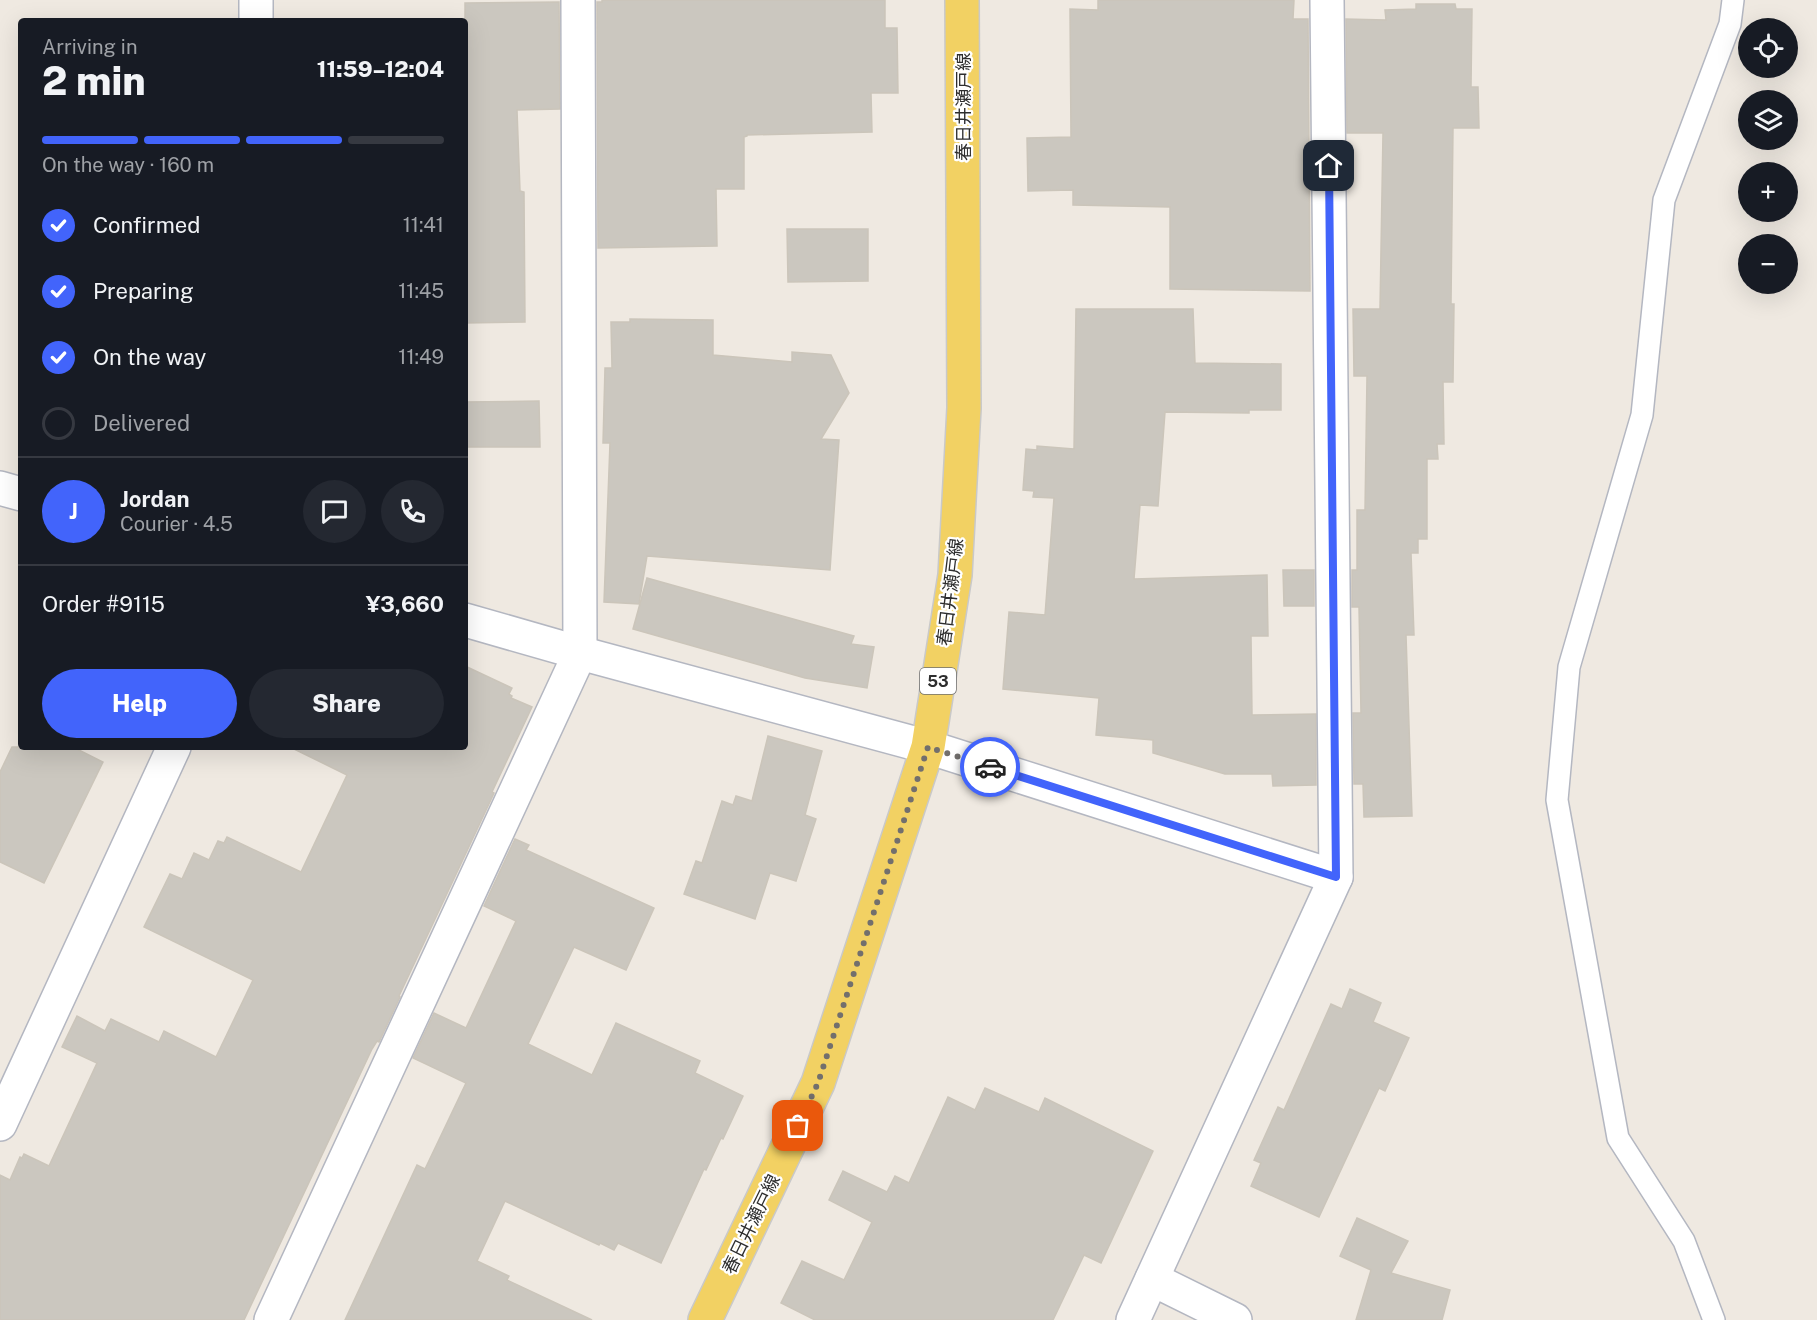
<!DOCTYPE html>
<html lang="en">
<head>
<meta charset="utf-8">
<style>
	:root { --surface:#171b24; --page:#242831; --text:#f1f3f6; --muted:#9ea1a6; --line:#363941; --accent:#4264fb }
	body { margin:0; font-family:"Public Sans","Noto Sans JP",sans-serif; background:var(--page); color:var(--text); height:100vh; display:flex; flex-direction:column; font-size:22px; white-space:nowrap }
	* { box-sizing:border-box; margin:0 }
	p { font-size:20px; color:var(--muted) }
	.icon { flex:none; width:33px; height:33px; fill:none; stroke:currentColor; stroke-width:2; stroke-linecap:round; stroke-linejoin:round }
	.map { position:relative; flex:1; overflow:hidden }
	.panel { position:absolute; left:18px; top:18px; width:450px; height:732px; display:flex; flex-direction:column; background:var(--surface); border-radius:6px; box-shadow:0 6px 24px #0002 }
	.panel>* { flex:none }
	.fabs { position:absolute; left:1738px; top:18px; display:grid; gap:12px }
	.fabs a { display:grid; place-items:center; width:60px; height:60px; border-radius:50%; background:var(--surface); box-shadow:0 6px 24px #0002; font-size:30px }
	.pin { position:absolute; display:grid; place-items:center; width:51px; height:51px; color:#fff; margin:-26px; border-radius:12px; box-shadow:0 3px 9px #0006 }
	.courier { position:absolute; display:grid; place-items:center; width:60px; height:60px; margin:-30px; border:4px solid #4264fb; border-radius:50%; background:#fff; color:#222; box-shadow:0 2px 8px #0007 }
	.overview em { font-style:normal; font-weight:800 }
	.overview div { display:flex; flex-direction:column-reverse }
	.overview { display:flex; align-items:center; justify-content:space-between; height:102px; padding:0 24px }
	h1 { font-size:39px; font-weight:800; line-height:45px }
	.bar { display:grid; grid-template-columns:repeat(4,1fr); gap:9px 6px; align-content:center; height:72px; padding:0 24px }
	.bar i { height:8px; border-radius:4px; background:var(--line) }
	.bar .on { background:var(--accent) }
	.bar p { grid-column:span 4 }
	.line { display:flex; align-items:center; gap:15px; padding:0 24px; border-top:2px solid var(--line) }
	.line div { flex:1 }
	.round { display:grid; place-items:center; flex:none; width:63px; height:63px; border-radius:32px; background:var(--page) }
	ol { padding:0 24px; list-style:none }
	li { display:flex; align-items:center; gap:18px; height:66px }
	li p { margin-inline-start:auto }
	li .icon { padding:6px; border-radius:50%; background:var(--accent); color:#fff; stroke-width:4 }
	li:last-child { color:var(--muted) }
	li i { width:33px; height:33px; border:3px solid var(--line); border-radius:50% }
	.button { display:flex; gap:12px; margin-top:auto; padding:12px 24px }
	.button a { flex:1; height:69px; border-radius:36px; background:var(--accent); color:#fff; font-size:24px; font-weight:800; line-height:69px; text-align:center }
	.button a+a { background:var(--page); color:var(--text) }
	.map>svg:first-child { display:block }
</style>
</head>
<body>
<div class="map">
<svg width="1817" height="1320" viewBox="0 0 1817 1320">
	<rect width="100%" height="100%" fill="#efe9e1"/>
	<!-- building -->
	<g fill="#cbc7bf" stroke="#cbc5ba" stroke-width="1.5">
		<path d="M602,0H885V28H897L898,93H871L872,132L747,135V136L744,137V189H716L717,246L598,248L597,2H602Z"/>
		<path d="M1098,0H1294L1293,19H1308L1310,291L1170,289V207L1073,205V190L1028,191L1027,138L1071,137L1070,9L1098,10Z"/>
		<path d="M559,2L560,109L517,110L520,191L524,192L525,322L465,323V3Z"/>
		<path d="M1416,4H1455L1456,9H1472L1471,87H1478L1479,128H1453L1451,304H1454L1453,382H1443L1444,444H1437L1438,459H1427V539H1418V553H1411L1414,635H1406L1412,816L1364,817L1363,784H1354L1353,713H1361L1359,607H1352V570H1357V510H1365L1367,376H1354L1353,309H1380L1383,133H1347L1346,19L1386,20L1385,10L1416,9Z"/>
		<path d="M787,229H868V281L788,282Z"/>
		<path d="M1076,309H1193L1195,363L1281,364V410H1249V413L1165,412L1158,506L1140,505L1134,579L1267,575L1268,636H1251L1252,715L1316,714V785L1273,786L1272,774H1225L1153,753V740L1096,735L1099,698L1003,689L1009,612L1045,615L1054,498L1033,497L1034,491L1023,490L1026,449L1037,450V446L1074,449Z"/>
		<path d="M630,319L713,320V355L792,362V352L831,355L849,393L821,439L839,440L830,570L647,556L639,604L604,602L610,443H603L605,368H612L611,322H630Z"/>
		<path d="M539,401L540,447H465V402Z"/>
		<path d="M1283,570H1314V606H1284Z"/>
		<path d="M647,578L854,636L851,644L874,647L867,688L805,678L633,629Z"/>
		<path d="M465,666L512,688L509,694L512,696L511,698L532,707L492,792L494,793L399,996L400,997L379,1042L377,1041L372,1049L244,1320H0V1175L10,1180L20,1157L22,1158L24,1154L49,1166L97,1063L62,1047L77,1016L105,1031L111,1019L159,1042L164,1031L216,1057L253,980L144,927L170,874L182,879L194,853L209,860L218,841L224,843L227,837L301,872L347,775L290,747H465Z"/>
		<path d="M768,736L822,751L805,815L816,819L796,881L770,873L755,919L684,894L696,861L702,863L722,801L733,805L736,796L752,801Z"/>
		<path d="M12,747H73L103,762L44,883L0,862V772Z"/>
		<path d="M515,839L529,845L526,850L654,908L626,970L574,947L528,1044L592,1075L616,1023L700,1061L695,1073L743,1096L723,1139L721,1138L706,1170L704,1169L661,1263L618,1243L614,1250L600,1243L599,1245L505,1201L477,1261L509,1276L507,1280L592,1320H345L417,1165L425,1169L466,1083L413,1058L434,1013L466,1028L516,921L484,906Z"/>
		<path d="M1350,989L1381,1003L1373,1022L1409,1038L1385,1091L1379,1088L1319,1217L1251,1186L1261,1163L1254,1160L1278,1107L1284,1110L1331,1004L1342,1009Z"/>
		<path d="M985,1088L1039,1112L1045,1098L1153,1151L1101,1263L1084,1255L1053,1320H815L781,1303L802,1261L844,1280L872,1222L829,1200L843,1171L887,1192L895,1176L909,1183L948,1097L975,1110Z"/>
		<path d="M1357,1218L1408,1241L1391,1273L1450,1290L1442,1320H1356L1371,1270L1340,1256Z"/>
	</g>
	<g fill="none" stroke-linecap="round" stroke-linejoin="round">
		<!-- service casing -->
		<g stroke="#b4b7c1" stroke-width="24">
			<path id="service" d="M1714,1320L1684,1241L1618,1138L1557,800L1569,667L1642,415L1664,200L1730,24L1733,0"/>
		</g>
		<!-- minor casing -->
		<g stroke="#b4b7c1" stroke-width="36">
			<g id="minor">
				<path d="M256,0V21"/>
				<path d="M0,488L21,494"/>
				<path d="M465,620L580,653L928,747L1336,877"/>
				<path d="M0,1124L174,747"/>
				<path d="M1152,1279L1235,1320"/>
				<path d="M271,1320L580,653L578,0"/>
				<path d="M1133,1320L1336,877L1327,0"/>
			</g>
		</g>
		<!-- primary casing -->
		<g stroke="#c9c9c9" stroke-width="36">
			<path id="primary" d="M705,1320L818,1083L928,747L955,575L964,408L962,0"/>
		</g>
		<!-- service -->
		<use href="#service" stroke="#fff" stroke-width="21"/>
		<!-- minor -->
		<use href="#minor" stroke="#fff" stroke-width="33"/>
		<!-- primary -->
		<use href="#primary" stroke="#f2d163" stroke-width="33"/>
	</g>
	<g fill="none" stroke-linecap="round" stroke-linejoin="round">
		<!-- done -->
		<path stroke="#726f6d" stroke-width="6" stroke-dasharray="0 10.8" d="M798,1126L818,1083L928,747L990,767"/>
		<!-- route -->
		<path stroke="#4264fb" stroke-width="8" d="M990,767L1336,877L1329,166"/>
	</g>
	<g text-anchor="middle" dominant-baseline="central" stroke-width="4.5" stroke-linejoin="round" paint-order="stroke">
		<!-- shield labels -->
		<rect fill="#fff" stroke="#6d6d6d" stroke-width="1.5" x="920" y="668" width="36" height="26" rx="4.5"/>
		<g font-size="16" font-weight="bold" fill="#2e2e2e">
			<text x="938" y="681">53</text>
		</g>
		<!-- street labels -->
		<g font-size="18" fill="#2e2e2e" stroke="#fff">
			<text transform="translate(963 107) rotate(-90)">春日井瀬戸線</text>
			<text transform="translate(950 592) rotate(-83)">春日井瀬戸線</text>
			<text transform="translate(751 1224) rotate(-64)">春日井瀬戸線</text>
		</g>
	</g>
</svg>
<div class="fabs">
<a><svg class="icon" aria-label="locate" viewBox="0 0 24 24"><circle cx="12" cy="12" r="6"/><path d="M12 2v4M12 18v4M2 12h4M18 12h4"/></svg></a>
<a><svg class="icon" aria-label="layers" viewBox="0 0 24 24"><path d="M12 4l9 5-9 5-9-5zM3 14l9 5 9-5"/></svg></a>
<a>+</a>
<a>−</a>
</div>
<div class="pin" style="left:798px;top:1126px;background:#ea580c"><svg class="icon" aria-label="bag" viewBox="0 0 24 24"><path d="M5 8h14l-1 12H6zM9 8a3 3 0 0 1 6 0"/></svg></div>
<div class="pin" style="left:1329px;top:166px;background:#1f2937"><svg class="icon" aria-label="home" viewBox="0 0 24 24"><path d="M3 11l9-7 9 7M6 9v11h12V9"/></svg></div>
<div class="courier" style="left:990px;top:767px"><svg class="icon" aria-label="car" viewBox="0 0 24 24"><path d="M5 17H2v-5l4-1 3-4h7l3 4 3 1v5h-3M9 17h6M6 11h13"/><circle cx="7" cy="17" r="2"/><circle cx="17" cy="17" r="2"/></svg></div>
<section class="panel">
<div class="overview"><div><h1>2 min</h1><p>Arriving in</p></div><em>11:59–12:04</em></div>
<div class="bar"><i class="on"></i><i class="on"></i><i class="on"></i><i></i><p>On the way · 160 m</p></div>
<ol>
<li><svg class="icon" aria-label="check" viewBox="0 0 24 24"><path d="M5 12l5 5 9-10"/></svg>Confirmed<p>11:41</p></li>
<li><svg class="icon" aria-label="check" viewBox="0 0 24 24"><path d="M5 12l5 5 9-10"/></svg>Preparing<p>11:45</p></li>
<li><svg class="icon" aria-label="check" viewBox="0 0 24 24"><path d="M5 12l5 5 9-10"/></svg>On the way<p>11:49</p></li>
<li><i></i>Delivered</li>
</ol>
<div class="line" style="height:108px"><b class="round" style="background:var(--accent);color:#fff">J</b><div><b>Jordan</b><p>Courier · 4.5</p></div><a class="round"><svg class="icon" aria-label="chat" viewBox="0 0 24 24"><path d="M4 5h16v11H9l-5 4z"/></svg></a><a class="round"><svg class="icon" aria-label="phone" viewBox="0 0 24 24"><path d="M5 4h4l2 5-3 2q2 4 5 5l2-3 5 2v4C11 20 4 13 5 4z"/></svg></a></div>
<div class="line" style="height:78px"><div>Order #9115</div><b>¥3,660</b></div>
<div class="button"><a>Help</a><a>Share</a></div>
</section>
</div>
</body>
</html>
